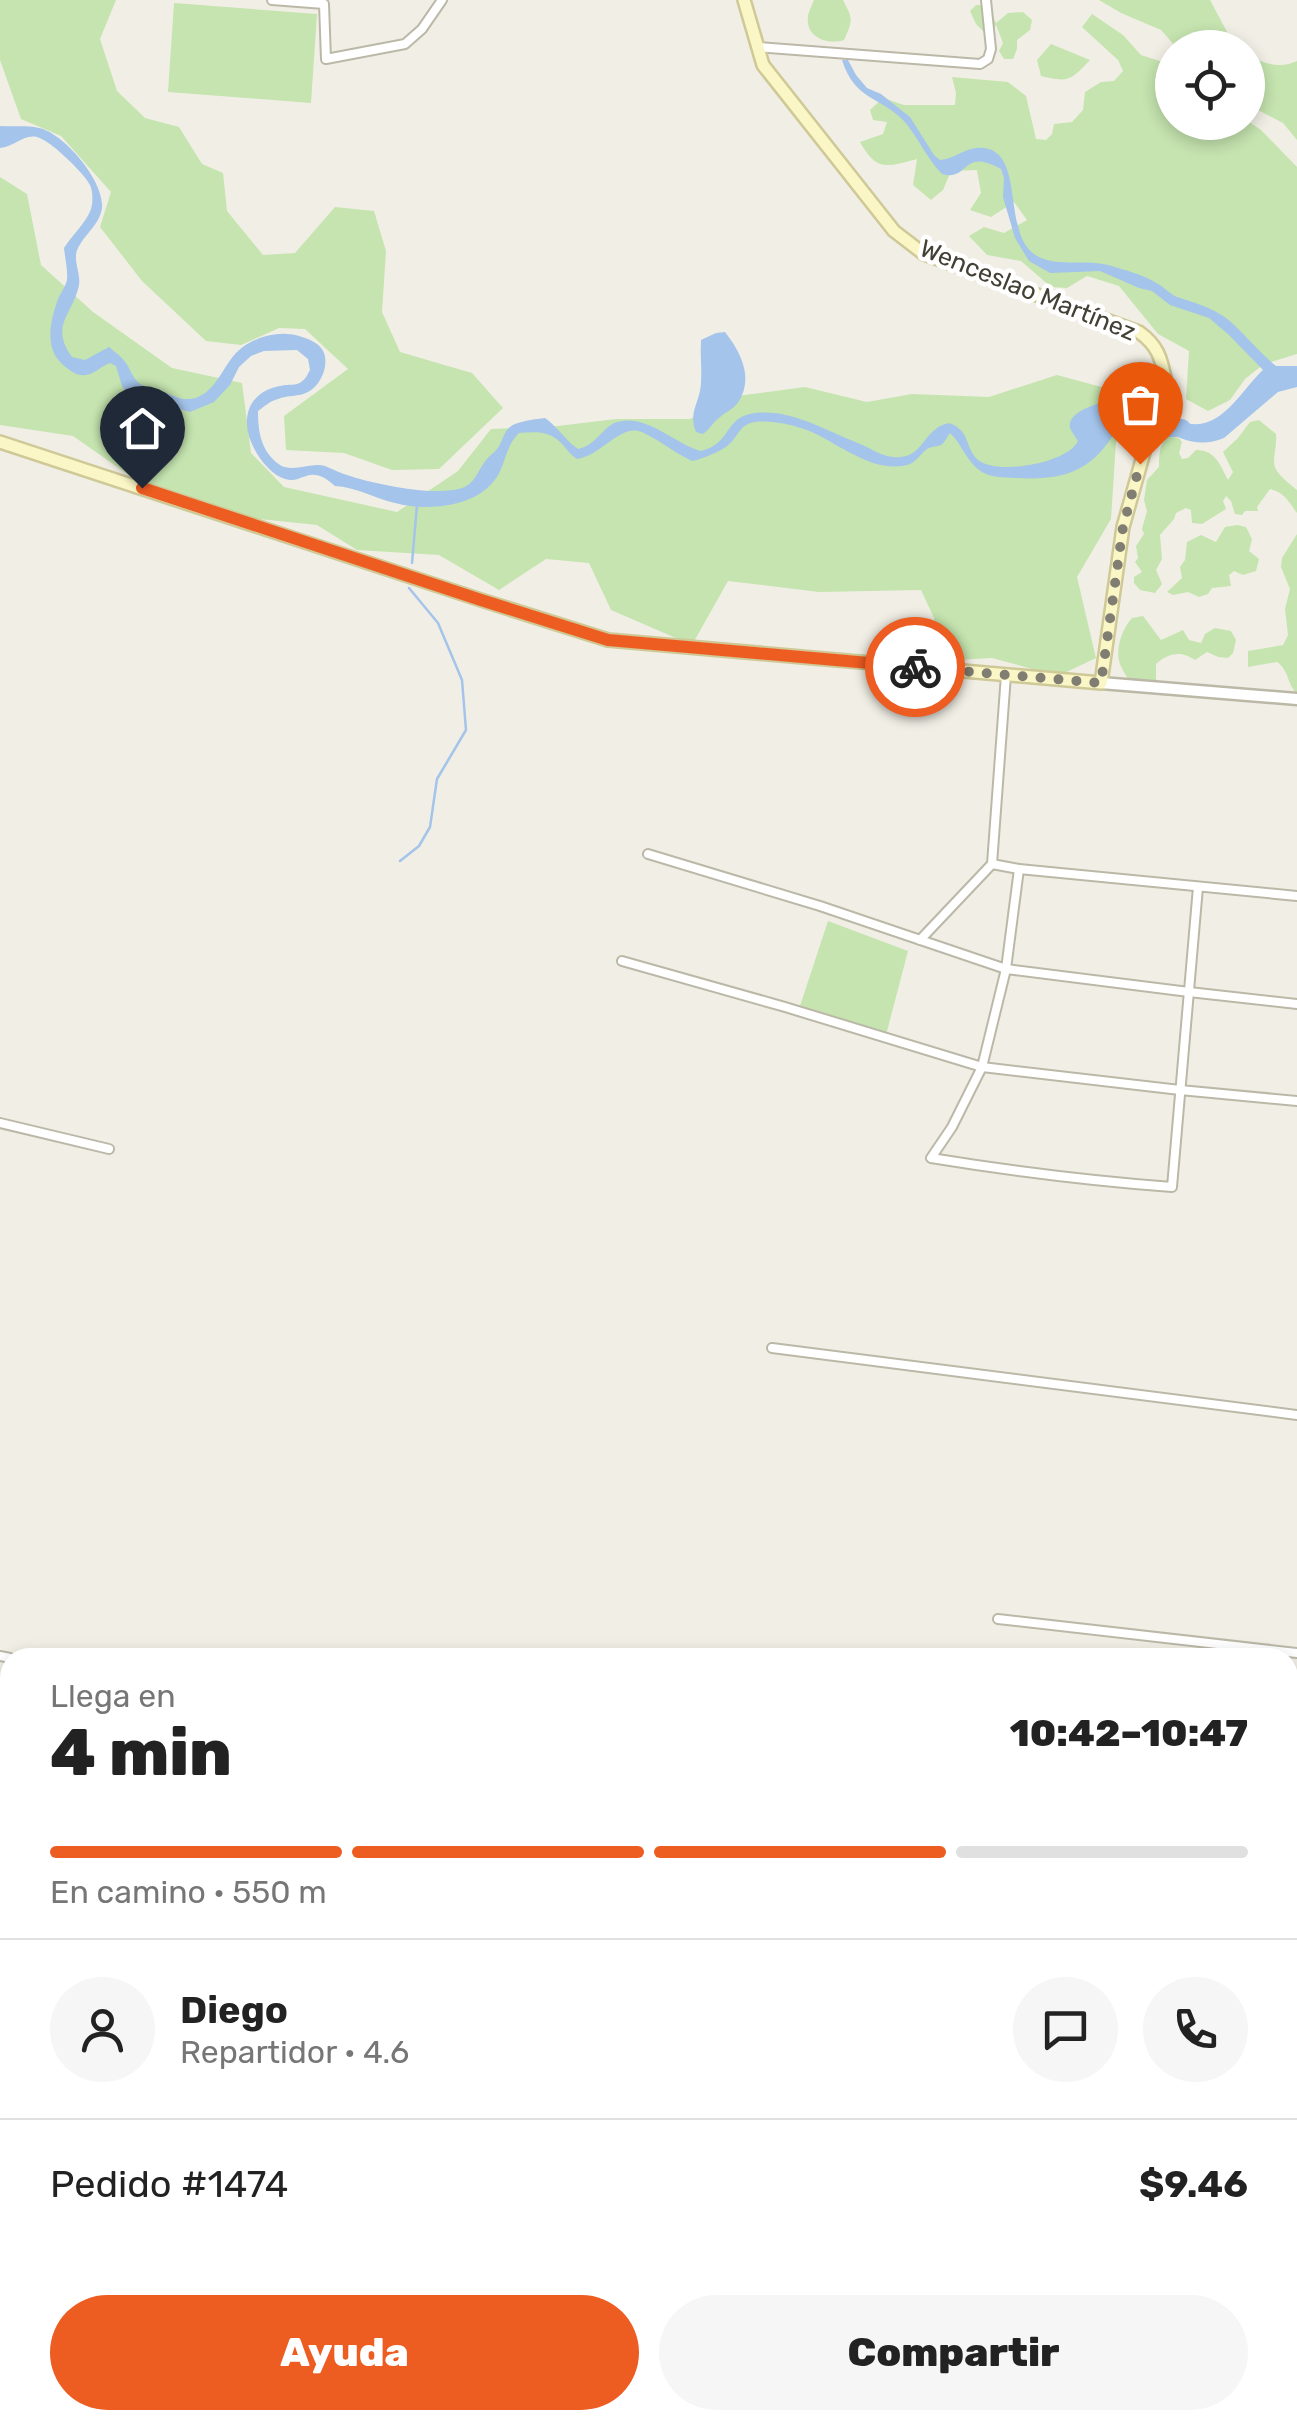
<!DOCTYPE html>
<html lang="es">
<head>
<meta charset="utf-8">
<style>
	:root { --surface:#fff; --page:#f6f6f6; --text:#222; --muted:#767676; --line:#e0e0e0; --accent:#ed5c20 }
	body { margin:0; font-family:Rubik,sans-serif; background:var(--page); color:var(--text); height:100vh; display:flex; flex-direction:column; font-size:38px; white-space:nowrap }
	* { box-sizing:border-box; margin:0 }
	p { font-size:32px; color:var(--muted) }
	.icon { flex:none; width:55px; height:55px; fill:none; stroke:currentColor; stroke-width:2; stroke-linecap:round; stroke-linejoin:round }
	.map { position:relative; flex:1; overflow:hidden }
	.details { position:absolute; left:0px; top:1648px; width:1298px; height:782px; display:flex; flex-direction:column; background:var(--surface); border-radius:30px 30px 0 0; box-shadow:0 5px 15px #0003 }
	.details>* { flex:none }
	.buttons { position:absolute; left:1155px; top:30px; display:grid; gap:20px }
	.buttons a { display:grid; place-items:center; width:110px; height:110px; border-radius:50%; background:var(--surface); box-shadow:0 5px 15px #0003; font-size:50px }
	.pin { position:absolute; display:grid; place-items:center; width:85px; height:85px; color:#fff; margin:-102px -42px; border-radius:50% 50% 50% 0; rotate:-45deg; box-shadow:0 0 10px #0007 }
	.pin .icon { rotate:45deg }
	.courier { position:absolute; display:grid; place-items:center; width:100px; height:100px; margin:-50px; border:8px solid #ed5c20; border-radius:50%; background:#fff; color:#222; box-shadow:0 2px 12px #0007 }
	.head em { font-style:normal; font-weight:800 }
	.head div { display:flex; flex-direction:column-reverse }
	.head { display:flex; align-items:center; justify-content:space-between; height:170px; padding:0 50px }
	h1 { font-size:65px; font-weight:800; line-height:75px }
	.bar { display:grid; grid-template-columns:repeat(4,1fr); gap:15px 10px; align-content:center; height:120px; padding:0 50px }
	.bar i { height:12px; border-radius:8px; background:var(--line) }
	.bar .selected { background:var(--accent) }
	.bar p { grid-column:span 4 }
	.line { display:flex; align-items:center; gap:25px; padding:0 50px; border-top:2px solid var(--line) }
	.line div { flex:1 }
	.round { display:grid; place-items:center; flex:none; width:105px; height:105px; border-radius:52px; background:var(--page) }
	.primary-button { display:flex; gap:20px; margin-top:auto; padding:20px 50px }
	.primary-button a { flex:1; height:115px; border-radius:60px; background:var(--accent); color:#fff; font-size:40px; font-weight:800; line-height:115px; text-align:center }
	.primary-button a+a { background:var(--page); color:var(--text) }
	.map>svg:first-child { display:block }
</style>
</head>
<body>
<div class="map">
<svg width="1297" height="2429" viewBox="0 0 1297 2429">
	<rect width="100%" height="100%" fill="#f1efe5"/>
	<!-- green -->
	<g fill="#c5e4af">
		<path d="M0,0H116L100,39L117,91L145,118L179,127L202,164L223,173L227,211L263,255L295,253L335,207L374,211L386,251L382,312L400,352L472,373L503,408L439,469L392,470L344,453L286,450L284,416L348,369L305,329L279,328L241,345L206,341L142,281L100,227L111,192L61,136L21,119L0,60Z"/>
		<path d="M814,0H843C852,18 854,19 844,40C828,45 805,38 808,16C808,14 813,2 814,0Z"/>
		<path d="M1099,0H1210L1234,45L1238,47H1176L1161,30L1121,13Z"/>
		<path d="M174,3L317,14L311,103L168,92Z"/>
		<path d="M976,5H987L996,23L1008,13L1023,12L1032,20L1030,30L1017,40V49L1013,59H1004L999,51L1003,43L996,25L993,30L985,33L976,24L970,11Z"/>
		<path d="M1092,14L1123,35L1141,55L1172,65V122L1248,121L1261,130L1297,167V354L1264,364L1245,379L1230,400L1208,411L1186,399L1189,351L1158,334L1119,286L1087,276L1067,288L1051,287L1021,261L987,255L969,236L984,227L1004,233L1027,220L1014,202L991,217L970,210L981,193L977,170L951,171L943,190L931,200L913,185L917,159C887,167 877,172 860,142L883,134L887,122L873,120L870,110L883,98L904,105H955L956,93L952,77L1008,82L1026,96L1036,139L1046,140L1052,134L1054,124L1072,122L1083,110L1085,92L1101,82L1114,81L1123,71L1118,60L1082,27Z"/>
		<path d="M1051,44L1090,60C1071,80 1069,83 1041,76L1037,60Z"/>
		<path d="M1248,54C1262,64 1281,69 1297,61V140L1283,123L1248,105Z"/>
		<path d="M0,177L27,194L41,265L93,312L172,368L242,383L251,453L284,487L397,512L458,471L491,429L549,427L616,419H690L737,396L805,387L867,402L912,394L989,397L1057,375L1135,396L1116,442L1111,519L1077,577L1096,658L1058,676L992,658L938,661L934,618L921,590L819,592L728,581L692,645L611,610L589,563L546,559L499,590L439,555L357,550L317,525L212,514L143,485L73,436L0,425Z"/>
		<path d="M1259,420L1276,434C1277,444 1274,453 1274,462C1274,473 1289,483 1297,490V513C1288,501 1285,493 1270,489L1257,507L1258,511H1245L1242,515L1235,514L1231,501L1226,496L1223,501L1226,509L1202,524L1192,523L1191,510L1186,508L1176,513L1174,519L1160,535L1162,559L1156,570L1162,584L1155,593L1140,590L1134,583V577L1142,572L1135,562L1138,558L1136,546L1144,534L1142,529L1147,511L1144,500L1147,480L1159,467C1159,454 1159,446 1168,436L1179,438L1182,442L1179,453L1182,459L1188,458L1196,450C1216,450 1220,465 1228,480L1233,472L1223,452L1238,438L1250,422Z"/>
		<path d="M1237,525L1246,527L1252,539L1249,551L1259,559L1256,571L1243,575L1234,571L1229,575L1231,586L1212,588L1208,594L1199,597L1188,592L1173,595L1167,592L1182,578L1180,567L1185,560L1187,542L1201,535L1216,542L1225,527Z"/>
		<path d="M1297,534V694C1287,684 1289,670 1277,662L1248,667V651L1283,645L1288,635L1285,609L1290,589L1281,567L1282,558Z"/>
		<path d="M1143,616L1161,640L1183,630L1189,640L1201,643L1205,634L1215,628L1231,631L1236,640L1233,653L1228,658L1218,657L1207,652L1195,660C1181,650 1168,653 1156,664V683L1149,694L1137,693C1132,684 1124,674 1120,664C1115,649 1122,629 1132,618Z"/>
		<path d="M828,921L908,951L885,1039L800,1006Z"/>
	</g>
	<!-- water -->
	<g fill="#a4c4eb">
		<path d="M842,60H848L856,75L867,88L881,94L910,117L934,155L940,160C954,159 964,149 976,148C1030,143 998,238 1039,257C1060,267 1086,259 1108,265C1124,270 1143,274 1158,284C1165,288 1170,294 1177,297C1196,303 1217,309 1232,323C1247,337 1260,353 1276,366H1297V387L1278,392L1224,438C1200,448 1182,440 1161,429L1165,413C1172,416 1180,421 1187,423C1221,432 1243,388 1263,370L1229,335L1209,318L1170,305L1152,291L1139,288L1100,271L1050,273L1029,261L1015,238L1003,197L1004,178L1001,169C961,147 970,182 942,174C927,159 918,137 904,121C880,96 855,101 842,60Z"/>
		<path d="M0,126C12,127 27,125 39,128C64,133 105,182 102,208C100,224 85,234 78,248C72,260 81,272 79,285C73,315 49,325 72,357L85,360L109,347C115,352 121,356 126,363C132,372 133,381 144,386C150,390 159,391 166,393C172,395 181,400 188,399C210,399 220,374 231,359C245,339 276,329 299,336C309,339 320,343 324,353C329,367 320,386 308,392C299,397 287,395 278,399C270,401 265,406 258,411C258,432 261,452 280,465C293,473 311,462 325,466C333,469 340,473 347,475C373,484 435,497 462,488C475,484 478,470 486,460C489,456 494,453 497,449C504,440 503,429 515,424C523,421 535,419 545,418C558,427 565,440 578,449C597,445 602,427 617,422C646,413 675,444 701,451C733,443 723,417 755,413C792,409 826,431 858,443C873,449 884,459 901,457C924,455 924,428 949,423C971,431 964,446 977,459C994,476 1067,464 1078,441C1078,441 1070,429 1070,428C1066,409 1108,400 1122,400C1129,400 1138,402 1146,404L1140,421L1120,425C1115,431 1112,438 1107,444C1083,476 1054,480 1016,478C1003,477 989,478 979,470C966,460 961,443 950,433C947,437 945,442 941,445C937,447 931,446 927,449C920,454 918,460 910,464C877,475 843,447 816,434C799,426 774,420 755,422C739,424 738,438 727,446C721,451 700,460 692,461C675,453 659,440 642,432C621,423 602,455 577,459C568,453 566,447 559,441C548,430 532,432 519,433C504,447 506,468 493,482C472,508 425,511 395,503C374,498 356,487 335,486C308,462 304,485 285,479C266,473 247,443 247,424C246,400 264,387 286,385C293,384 295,386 301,382C306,379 307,375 310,370L308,359L297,350L264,351L251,356L239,367L230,385L214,402L190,412L129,395L122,386L116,366L110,363C101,366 92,377 81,375C75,375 65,367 61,363C45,347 50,322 57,302C59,295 65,288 67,280C68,271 65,258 64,248C72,235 86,223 91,209C93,202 93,191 90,185C84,173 50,140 37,137C23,134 14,147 0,148Z"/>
		<path d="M725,332C740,351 754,377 739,401C734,409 727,411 720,417C713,422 710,429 703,434L696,432C688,411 700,403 701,383C702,369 700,354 701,340L716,333Z"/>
	</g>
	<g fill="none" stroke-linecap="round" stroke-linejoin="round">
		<!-- stream -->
		<g stroke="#a4c4eb" stroke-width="2.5">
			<path d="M412,563L417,505"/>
			<path d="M400,861L419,846L430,827L437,779L466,730L462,680L438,623L409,588"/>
		</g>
		<!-- river -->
		<path stroke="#a4c4eb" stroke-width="18" d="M1118,412L1132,414L1141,418L1156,419L1167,428H1182"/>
		<!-- minor casing -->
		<g stroke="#bcb8a8" stroke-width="12">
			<g id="minor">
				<path d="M272,0L324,4L326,59L405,44L422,29L442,0"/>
				<path d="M757,47L980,64L988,59L991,49L986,0"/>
				<path d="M648,854L820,906L1006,969L1189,992L1297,1004"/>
				<path d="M992,864L1019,869L1297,896"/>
				<path d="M1019,869L1006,969L982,1067L952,1127L931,1158C1011,1171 1091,1181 1172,1187L1198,887"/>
				<path d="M920,940L992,864L1006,675"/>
				<path d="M622,961L785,1007L982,1067L1180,1090L1297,1101"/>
				<path d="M0,1123L109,1149"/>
				<path d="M772,1348L1297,1415"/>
				<path d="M998,1619L1297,1653"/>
				<path d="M0,1656L10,1658"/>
				<path d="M1288,1836L1297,1837"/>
				<path d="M1288,1941L1297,1942"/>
				<path d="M1288,2016L1297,2018"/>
				<path d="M1288,2147L1297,2150"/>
				<path d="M0,2164L10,2167"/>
				<path d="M1288,2239L1297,2241"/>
				<path d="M1146,2420L1181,2429"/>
			</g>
		</g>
		<!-- tertiary casing -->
		<g stroke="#bcb8a8" stroke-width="15">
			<g id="tertiary">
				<path d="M1101,683L1297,699"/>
				<path d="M1296,2429L1297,2428"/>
			</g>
		</g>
		<!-- secondary casing -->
		<g stroke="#cfc897" stroke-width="16">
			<path id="secondary" d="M0,442L481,600L608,640L1101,683L1123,527L1165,378C1161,357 1157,345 1139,332L924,254L894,231L763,65L744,0"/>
		</g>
		<!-- minor -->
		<use href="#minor" stroke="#fff" stroke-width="8"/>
		<!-- tertiary -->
		<use href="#tertiary" stroke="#fff" stroke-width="10"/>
		<!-- secondary -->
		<use href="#secondary" stroke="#fbf6c5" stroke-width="11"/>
	</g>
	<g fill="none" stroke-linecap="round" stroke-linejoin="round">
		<!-- done -->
		<path stroke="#807d73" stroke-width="10" stroke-dasharray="0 18" d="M915,667L1101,683L1123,527L1140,464"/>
		<!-- route -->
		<path stroke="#ed5c20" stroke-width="12" d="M142,488L481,600L608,640L915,667"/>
	</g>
	<g text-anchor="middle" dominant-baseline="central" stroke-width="9" stroke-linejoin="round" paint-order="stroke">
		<!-- street labels -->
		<g font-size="25" fill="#434035" stroke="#fff">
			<text transform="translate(1028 290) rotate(22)">Wenceslao Martínez</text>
		</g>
	</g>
</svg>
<div class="buttons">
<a><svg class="icon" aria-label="locate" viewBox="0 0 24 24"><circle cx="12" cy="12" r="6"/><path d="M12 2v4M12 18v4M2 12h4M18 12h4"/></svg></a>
</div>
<div class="pin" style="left:1140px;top:464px;background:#ea580c"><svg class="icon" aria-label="bag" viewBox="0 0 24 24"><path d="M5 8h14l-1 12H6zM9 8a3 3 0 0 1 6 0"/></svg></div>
<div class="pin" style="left:142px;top:488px;background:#1f2937"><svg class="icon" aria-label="home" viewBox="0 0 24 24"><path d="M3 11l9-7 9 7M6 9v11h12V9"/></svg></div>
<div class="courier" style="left:915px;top:667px"><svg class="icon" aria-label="bike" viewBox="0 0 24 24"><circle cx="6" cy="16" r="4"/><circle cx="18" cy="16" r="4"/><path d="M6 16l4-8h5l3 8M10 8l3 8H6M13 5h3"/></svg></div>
<section class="details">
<div class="head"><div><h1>4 min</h1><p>Llega en</p></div><em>10:42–10:47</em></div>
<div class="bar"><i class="selected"></i><i class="selected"></i><i class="selected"></i><i></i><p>En camino · 550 m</p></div>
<div class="line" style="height:180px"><a class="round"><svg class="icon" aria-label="person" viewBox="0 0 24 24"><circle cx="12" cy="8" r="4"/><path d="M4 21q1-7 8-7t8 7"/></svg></a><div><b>Diego</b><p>Repartidor · 4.6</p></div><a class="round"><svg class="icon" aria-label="chat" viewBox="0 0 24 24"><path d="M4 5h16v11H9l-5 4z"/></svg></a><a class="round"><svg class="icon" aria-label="phone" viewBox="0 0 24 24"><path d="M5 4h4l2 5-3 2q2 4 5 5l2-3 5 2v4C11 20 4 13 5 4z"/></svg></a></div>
<div class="line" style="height:130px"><div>Pedido #1474</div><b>$9.46</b></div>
<div class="primary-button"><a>Ayuda</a><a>Compartir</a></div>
</section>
</div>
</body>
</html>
